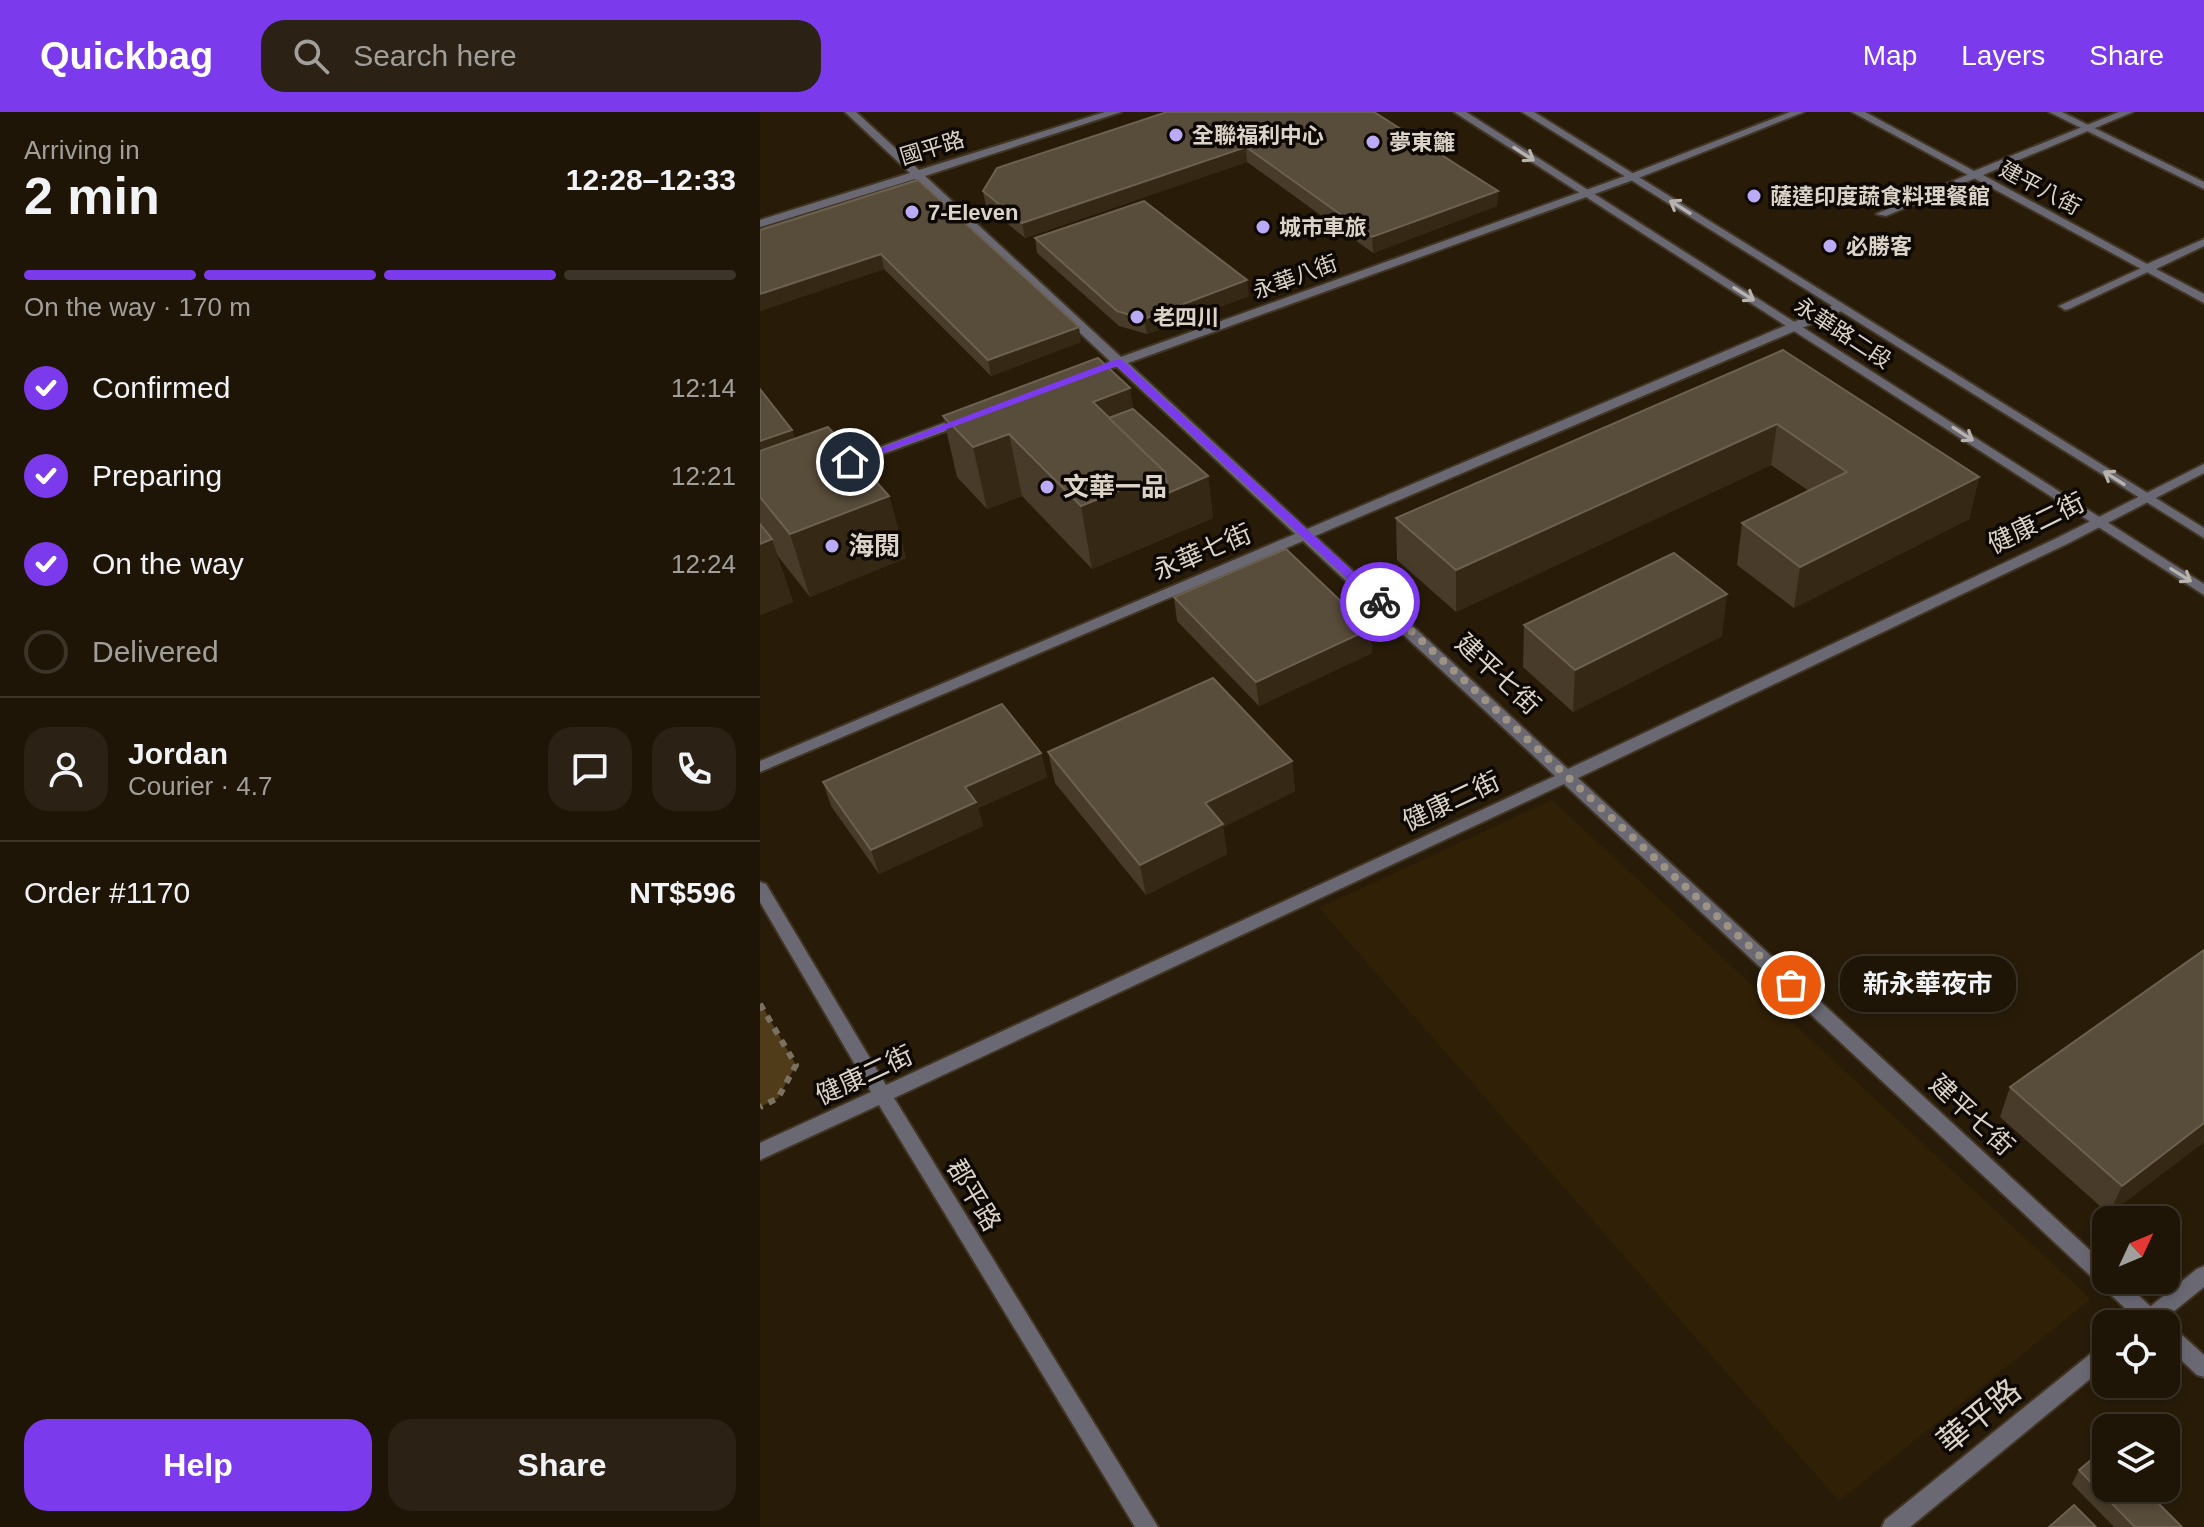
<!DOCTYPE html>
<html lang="en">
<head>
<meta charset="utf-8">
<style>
	:root { --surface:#1e1507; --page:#2b2215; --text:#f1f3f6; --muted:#a19f9b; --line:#3c3428; --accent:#7c3aed }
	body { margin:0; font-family:Helvetica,"Noto Sans TC",sans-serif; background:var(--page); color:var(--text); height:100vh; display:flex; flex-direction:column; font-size:30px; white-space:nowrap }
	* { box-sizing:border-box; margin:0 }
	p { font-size:26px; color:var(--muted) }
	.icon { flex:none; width:44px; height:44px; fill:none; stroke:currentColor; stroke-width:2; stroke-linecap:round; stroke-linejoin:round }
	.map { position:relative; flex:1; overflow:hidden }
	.details { display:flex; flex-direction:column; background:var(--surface); width:760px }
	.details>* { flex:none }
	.needle { width:52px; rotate:46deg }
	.fabs { position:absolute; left:1332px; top:1094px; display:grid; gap:16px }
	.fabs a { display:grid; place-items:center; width:88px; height:88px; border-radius:16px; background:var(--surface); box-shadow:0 4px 12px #0003,0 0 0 2px var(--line); font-size:40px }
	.pin { position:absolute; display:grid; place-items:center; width:68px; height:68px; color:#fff; margin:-34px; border:4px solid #fff; border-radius:50%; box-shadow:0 2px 8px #0007 }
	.courier { position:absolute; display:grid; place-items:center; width:80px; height:80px; margin:-40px; border:6px solid #7c3aed; border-radius:50%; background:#fff; color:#222; box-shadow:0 2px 10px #0007 }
	.bubble { position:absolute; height:56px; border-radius:24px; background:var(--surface); box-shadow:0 4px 12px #0003,0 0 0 2px var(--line); font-size:26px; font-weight:700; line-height:56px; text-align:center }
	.summary em { font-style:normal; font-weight:700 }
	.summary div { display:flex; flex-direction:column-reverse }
	.summary { display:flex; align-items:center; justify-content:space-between; height:136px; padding:0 24px }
	h1 { font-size:52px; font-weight:700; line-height:60px }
	.bar { display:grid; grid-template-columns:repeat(4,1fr); gap:12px 8px; align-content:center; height:96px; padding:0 24px }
	.bar i { height:10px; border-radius:6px; background:var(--line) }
	.bar .current { background:var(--accent) }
	.bar p { grid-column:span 4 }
	.line { display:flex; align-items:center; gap:20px; padding:0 24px; border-top:2px solid var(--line) }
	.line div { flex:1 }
	.round { display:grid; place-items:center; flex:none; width:84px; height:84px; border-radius:24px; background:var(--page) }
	ol { padding:0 24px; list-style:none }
	li { display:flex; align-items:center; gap:24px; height:88px }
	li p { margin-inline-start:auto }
	li .icon { padding:8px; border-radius:50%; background:var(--accent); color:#fff; stroke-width:4 }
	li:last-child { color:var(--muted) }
	li i { width:44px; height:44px; border:4px solid var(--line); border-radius:50% }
	.primary-button { display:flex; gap:16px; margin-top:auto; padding:16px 24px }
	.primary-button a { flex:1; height:92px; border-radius:24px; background:var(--accent); color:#fff; font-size:32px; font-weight:700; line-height:92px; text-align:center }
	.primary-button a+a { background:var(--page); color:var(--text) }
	header { display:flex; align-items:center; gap:48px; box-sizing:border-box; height:112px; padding:0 40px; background:var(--accent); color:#fff }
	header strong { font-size:38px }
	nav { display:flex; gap:44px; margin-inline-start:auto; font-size:28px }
	.search { width:560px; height:72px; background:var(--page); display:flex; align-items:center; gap:20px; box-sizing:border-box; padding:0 28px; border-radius:24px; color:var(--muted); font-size:30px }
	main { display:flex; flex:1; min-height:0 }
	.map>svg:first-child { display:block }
</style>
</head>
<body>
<header>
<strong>Quickbag</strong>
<div class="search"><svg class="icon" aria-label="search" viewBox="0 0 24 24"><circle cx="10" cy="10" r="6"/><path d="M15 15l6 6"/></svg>Search here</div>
<nav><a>Map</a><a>Layers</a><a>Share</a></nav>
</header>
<main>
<section class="details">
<div class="summary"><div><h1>2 min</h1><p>Arriving in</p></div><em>12:28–12:33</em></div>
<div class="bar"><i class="current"></i><i class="current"></i><i class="current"></i><i></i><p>On the way · 170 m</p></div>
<ol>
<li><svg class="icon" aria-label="check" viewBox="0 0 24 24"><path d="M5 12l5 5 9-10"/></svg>Confirmed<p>12:14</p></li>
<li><svg class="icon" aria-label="check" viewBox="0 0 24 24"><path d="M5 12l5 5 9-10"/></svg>Preparing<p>12:21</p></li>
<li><svg class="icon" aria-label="check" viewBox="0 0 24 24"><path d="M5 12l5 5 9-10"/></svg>On the way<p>12:24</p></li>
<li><i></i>Delivered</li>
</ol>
<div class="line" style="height:144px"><a class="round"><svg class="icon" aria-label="person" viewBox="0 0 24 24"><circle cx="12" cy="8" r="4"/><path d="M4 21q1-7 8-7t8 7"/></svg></a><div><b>Jordan</b><p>Courier · 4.7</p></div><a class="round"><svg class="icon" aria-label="chat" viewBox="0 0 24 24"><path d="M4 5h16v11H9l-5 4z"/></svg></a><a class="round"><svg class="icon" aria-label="phone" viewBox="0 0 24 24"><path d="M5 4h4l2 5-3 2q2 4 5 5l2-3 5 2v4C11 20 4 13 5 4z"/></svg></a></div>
<div class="line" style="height:104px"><div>Order #1170</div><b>NT$596</b></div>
<div class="primary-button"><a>Help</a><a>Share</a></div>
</section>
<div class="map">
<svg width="1444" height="1415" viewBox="0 0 1444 1415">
	<rect width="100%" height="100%" fill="#281c09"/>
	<!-- built -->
	<path fill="#302006" d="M792,688L1331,1187L1079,1389L559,796Z"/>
	<!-- green -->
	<path fill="#513c1a" d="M0,890L36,953L18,986L0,995Z"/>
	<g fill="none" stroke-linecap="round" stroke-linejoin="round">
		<!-- service casing -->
		<g stroke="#413624" stroke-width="4">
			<g id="service">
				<path d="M1289,0H1302L1444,70V77Z"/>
				<path d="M1214,60L1219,63L1218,65L1126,104L1116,102Z"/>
				<path d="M1388,153L1392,154V158L1309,197L1305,198L1299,194Z"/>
			</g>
		</g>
		<!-- minor casing -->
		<g stroke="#413624" stroke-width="4">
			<g id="minor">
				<path d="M85,0H96L159,58L345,0H361L165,64L361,245L868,63L1030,0H1044L876,67L368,251L547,417L1076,192H1084V198L555,424L808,657L1297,426L1444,352V361L1307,432L818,666L1346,1153V1168H1362L1403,1206L1406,1212L1413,1215L1444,1243V1265L1437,1263L1406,1234V1212H1382L804,672L134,986L398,1415H375L119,993L0,1048V1031L111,980L0,790V770L6,772L126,973L795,664L543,429L0,660V649L535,422L357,255L346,256L344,253L350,249L155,67L0,115V108L150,61Z"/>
				<path d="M1092,0H1105L1214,59L1359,0H1373L1223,63L1387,152L1444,127V134L1396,157L1444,182V191Z"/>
				<path d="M205,303L210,304V310L82,357L77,358L70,354Z"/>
			</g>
		</g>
		<!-- tertiary casing -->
		<g stroke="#413624" stroke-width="4">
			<g id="tertiary">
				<path d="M694,0H706L1444,472V483Z"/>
				<path d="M762,0H774L1444,416V426Z"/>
				<path d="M1444,1154V1175L1398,1212H1373L1376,1206L1437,1157Z"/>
				<path d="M1346,1233V1254L1150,1415H1122L1125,1408L1339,1235Z"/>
			</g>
		</g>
		<!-- path -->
		<path stroke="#7b7161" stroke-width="6" stroke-dasharray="7 7" stroke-linecap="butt" d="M0,892L36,953L18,986L0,995"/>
		<!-- service -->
		<use href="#service" fill="#6a6873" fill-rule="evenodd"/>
		<!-- minor -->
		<use href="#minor" fill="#6a6873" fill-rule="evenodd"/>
		<!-- tertiary -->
		<use href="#tertiary" fill="#6a6873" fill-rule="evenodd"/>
	</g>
	<!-- wall -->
	<g fill="#483b29">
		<path d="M407,0L738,79L737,94L613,141L487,50L265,126L226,94L223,79Z"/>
		<path d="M158,68L321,230L231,264L124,157L0,199V118Z"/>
		<path d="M275,126L489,184L387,222L359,214L277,141Z"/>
		<path d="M1023,238L1219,365L1209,407L1034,496L977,453L982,411L1049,379L1011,353L696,500L637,448L636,406Z"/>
		<path d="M370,276L373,297L448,364L453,406L332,457L262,384L227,397L197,365L183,304Z"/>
		<path d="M0,277L32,318L35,327L129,384L146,446L50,485L17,443L33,490L0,503Z"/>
		<path d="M414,485L610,517L612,541L499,594L417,509Z"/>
		<path d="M764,513L962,524L813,600L763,555Z"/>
		<path d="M288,640L532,649L535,679L463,715L467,742L386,783L295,671Z"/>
		<path d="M281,641L287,665L218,696L223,714L119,762L71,694L63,670Z"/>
		<path d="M1444,838V1030L1349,1102L1240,1005L1250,975Z"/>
		<path d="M1319,1358L1422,1415H1354L1312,1372Z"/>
	</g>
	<!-- shaded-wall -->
	<g fill="#352815">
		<path d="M486,35L487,50L265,126L262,111Z"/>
		<path d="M738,79L737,94L613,141L612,125Z"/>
		<path d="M121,142L124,157L0,199V182Z"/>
		<path d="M487,168L489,184L387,222L384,207Z"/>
		<path d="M319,215L321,230L231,264L228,248Z"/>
		<path d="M370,276L379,337L333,290Z"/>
		<path d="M1017,312L1011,353L696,500V458Z"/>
		<path d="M32,318L39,341L0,355V329Z"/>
		<path d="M249,322L262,384L227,397L213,335Z"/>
		<path d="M405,360L448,364L453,406L332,457L321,394Z"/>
		<path d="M1219,365L1209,407L1034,496L1040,455Z"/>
		<path d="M129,384L146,446L50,485L30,422Z"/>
		<path d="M12,427L33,490L0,503V432Z"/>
		<path d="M967,482L962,524L813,600L815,558Z"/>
		<path d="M610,517L612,541L499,594L496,570Z"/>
		<path d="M281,641L287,665L218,696L223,714L119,762L111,738L205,675Z"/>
		<path d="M532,649L535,679L463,715L467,742L386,783L380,753L445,691Z"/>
		<path d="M1444,1011V1030L1349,1102L1362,1074Z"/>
	</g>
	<!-- building -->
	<g fill="#584c3a" stroke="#6c6150" stroke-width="2">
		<path d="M407,0H614L738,79L612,125L486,35L262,111L223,79L237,56Z"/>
		<path d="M158,68L319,215L228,248L121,142L0,182V118Z"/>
		<path d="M384,89L487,168L384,207L357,199L275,126Z"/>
		<path d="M1023,238L1219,365L1040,455L982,411L1087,360L1017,312L696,458L636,406Z"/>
		<path d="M338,246L370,276L333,290L405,360L321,394L249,322L213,335L183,304Z"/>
		<path d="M0,277L32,318L0,329Z"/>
		<path d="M373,297L448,364L408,381L405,360L349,306Z"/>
		<path d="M68,315L129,384L30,422L0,385V339Z"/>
		<path d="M0,412L12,427L0,432Z"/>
		<path d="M526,437L610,517L496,570L414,485Z"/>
		<path d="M914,441L967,482L815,558L764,513Z"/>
		<path d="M453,566L532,649L445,691L463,712L380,753L288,640Z"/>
		<path d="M242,592L281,641L205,675L216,690L111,738L63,670Z"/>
		<path d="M1444,838V1011L1362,1074L1250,975Z"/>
		<path d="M1344,1337L1346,1339V1376H1383L1422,1415H1375L1319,1358Z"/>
		<path d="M1314,1393L1336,1415H1289Z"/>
	</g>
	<!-- one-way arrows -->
	<defs><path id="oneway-shaft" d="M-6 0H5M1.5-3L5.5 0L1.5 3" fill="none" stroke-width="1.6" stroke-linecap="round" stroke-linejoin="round" transform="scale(2)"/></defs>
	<g stroke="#b9b3ae">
		<use href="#oneway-shaft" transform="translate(764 42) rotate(33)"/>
		<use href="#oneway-shaft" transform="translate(920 95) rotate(-148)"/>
		<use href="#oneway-shaft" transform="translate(984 182) rotate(32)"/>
		<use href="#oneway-shaft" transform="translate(1203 322) rotate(33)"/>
		<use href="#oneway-shaft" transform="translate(1354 366) rotate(-148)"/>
		<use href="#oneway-shaft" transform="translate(1421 463) rotate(32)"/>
	</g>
	<!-- route -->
	<path fill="#7c3aed" d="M355,248H362L624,488V493H616L357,254L93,352L84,350Z"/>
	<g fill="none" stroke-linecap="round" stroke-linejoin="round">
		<!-- done -->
		<path stroke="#9c9384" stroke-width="8" stroke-dasharray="0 14.4" d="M620,490L1031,873"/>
	</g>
	<!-- markers -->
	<g fill="#bbaaf6" stroke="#0d0803" stroke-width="3">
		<circle cx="416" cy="23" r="8"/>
		<circle cx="613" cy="30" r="8"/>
		<circle cx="994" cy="84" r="8"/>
		<circle cx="152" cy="100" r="8"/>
		<circle cx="503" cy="115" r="8"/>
		<circle cx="1070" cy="134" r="8"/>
		<circle cx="377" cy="205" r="8"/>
		<circle cx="287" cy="375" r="8"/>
		<circle cx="72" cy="434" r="8"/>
	</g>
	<g text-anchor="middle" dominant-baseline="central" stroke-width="7" stroke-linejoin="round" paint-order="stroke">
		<!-- far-poi labels -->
		<g font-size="22" font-weight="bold" fill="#dbd3c7" stroke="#0d0803" text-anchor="start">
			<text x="432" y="23">全聯福利中心</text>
			<text x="629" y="30">夢東籬</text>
			<text x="1010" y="84">薩達印度蔬食料理餐館</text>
			<text x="168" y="100">7-Eleven</text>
			<text x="519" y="115">城市車旅</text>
			<text x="1086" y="134">必勝客</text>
			<text x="393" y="205">老四川</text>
		</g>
		<!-- far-street labels -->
		<g font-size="22" fill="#dbd3c7" stroke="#0d0803">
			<text transform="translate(172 36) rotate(-17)">國平路</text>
			<text transform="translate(1280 76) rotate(28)">建平八街</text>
			<text transform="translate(535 165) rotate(-20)">永華八街</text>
			<text transform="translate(1083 221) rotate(33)">永華路二段</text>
		</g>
		<!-- poi labels -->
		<g font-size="26" font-weight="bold" fill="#dbd3c7" stroke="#0d0803" text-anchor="start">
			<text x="303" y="375">文華一品</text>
			<text x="88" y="434">海閱</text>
		</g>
		<!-- street labels -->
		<g font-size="26" fill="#dbd3c7" stroke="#0d0803">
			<text transform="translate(1276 411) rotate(-26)">健康二街</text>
			<text transform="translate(442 440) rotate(-23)">永華七街</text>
			<text transform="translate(738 562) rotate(43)">建平七街</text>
			<text transform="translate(691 689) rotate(-25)">健康二街</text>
			<text transform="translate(104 963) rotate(-25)">健康二街</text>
			<text transform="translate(1212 1003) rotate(43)">建平七街</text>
			<text transform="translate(214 1083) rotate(59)">郡平路</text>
		</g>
		<!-- near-street labels -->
		<g font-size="32" fill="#dbd3c7" stroke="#0d0803">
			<text transform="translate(1219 1304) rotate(-39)">華平路</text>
		</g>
	</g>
</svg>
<div class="fabs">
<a><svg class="needle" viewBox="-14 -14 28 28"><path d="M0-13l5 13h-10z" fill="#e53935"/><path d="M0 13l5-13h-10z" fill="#a19f9b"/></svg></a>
<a><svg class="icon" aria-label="locate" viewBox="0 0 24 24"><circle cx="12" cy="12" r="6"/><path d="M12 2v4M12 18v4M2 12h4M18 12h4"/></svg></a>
<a><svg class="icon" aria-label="layers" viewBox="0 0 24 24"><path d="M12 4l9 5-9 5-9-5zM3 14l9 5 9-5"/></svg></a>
</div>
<div class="pin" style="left:1031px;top:873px;background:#ea580c"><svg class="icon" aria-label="bag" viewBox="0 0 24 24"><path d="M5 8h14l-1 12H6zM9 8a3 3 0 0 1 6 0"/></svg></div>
<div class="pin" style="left:90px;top:350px;background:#1f2937"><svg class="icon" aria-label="home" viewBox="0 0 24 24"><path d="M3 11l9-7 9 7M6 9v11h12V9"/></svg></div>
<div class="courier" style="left:620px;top:490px"><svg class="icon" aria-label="bike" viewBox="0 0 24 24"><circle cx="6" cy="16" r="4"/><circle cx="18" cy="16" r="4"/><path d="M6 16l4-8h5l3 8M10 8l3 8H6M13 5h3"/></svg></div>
<div class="bubble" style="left:1080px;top:844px;width:176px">新永華夜市</div>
</div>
</main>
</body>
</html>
